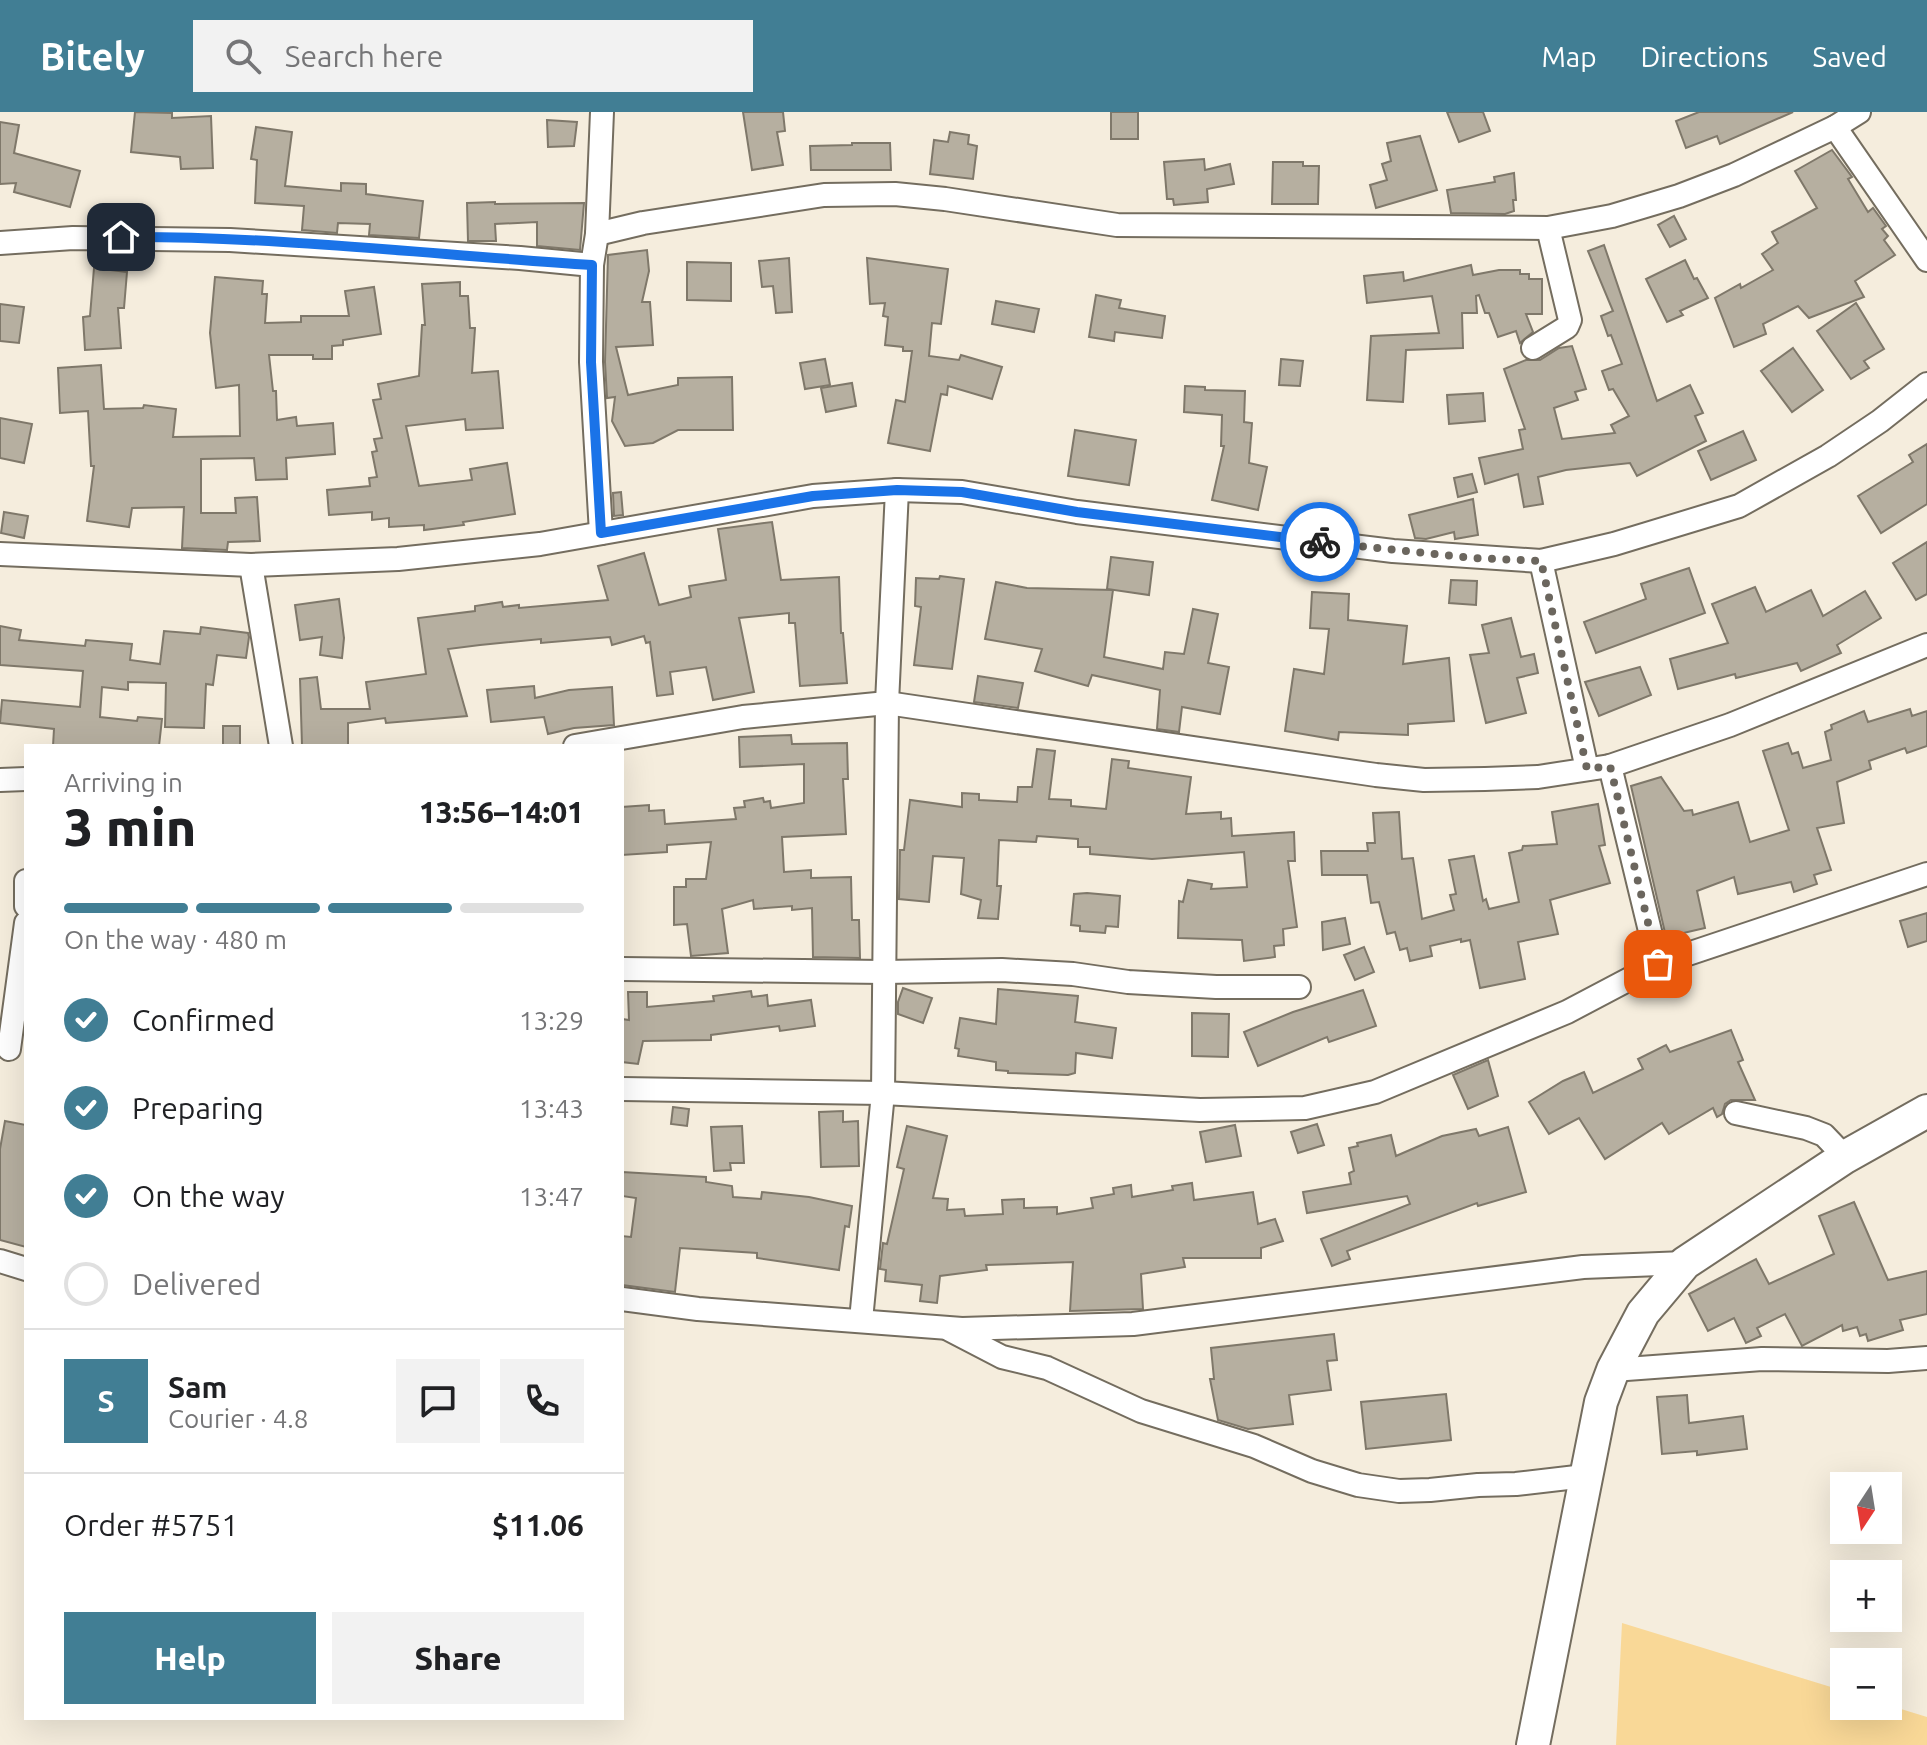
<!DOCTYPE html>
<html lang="en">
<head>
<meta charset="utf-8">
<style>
	:root { --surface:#fff; --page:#f2f2f2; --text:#202124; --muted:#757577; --line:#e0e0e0; --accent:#417e94 }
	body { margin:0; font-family:Ubuntu,sans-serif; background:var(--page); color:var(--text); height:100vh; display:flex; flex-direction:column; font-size:30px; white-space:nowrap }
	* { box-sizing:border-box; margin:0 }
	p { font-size:26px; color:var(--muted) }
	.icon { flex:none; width:44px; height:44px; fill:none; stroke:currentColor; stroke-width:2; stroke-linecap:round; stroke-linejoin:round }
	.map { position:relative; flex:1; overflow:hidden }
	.sheet { position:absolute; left:24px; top:632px; width:600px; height:976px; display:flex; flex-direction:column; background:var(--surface); border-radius:0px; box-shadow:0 8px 32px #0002 }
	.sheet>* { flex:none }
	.needle { width:52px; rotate:192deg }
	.buttons { position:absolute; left:1830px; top:1360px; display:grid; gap:16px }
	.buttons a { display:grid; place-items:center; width:72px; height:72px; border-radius:0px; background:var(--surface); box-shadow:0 8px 32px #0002; font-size:40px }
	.pin { position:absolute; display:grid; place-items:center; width:68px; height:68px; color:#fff; margin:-34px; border-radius:16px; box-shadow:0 4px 12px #0006 }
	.courier { position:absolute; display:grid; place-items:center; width:80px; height:80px; margin:-40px; border:6px solid #1a73e8; border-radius:50%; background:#fff; color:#222; box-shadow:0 2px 10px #0007 }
	.summary em { font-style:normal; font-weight:800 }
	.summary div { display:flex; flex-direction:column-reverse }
	.summary { display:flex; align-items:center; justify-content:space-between; height:136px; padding:0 40px }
	h1 { font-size:52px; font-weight:800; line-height:60px }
	.bar { display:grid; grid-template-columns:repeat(4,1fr); gap:12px 8px; align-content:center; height:96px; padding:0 40px }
	.bar i { height:10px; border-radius:6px; background:var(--line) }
	.bar .selected { background:var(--accent) }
	.bar p { grid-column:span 4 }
	.line { display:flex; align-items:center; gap:20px; padding:0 40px; border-top:2px solid var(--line) }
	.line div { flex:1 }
	.round { display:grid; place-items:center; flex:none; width:84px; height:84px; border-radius:0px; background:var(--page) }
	ol { padding:0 40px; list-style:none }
	li { display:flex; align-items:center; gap:24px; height:88px }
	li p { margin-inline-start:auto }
	li .icon { padding:8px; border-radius:50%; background:var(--accent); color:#fff; stroke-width:4 }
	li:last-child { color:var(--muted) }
	li i { width:44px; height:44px; border:4px solid var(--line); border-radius:50% }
	.primary-button { display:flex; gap:16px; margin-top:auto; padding:16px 40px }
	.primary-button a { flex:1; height:92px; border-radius:0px; background:var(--accent); color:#fff; font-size:32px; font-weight:800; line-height:92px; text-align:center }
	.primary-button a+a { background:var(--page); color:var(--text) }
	header { display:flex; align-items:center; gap:48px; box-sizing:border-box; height:112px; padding:0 40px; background:var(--accent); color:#fff }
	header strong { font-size:38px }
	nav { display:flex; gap:44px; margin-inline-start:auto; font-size:28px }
	.search { width:560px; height:72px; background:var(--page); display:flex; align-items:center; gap:20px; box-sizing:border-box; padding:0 28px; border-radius:0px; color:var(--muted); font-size:30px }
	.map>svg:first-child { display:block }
</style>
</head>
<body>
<header>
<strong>Bitely</strong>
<div class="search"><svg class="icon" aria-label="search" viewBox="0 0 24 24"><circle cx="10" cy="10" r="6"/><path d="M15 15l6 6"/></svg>Search here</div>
<nav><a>Map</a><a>Directions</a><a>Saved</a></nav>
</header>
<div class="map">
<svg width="1927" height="1633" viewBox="0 0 1927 1633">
	<rect width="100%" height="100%" fill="#f5eddd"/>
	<!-- green -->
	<path fill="#f9d897" d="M1622,1511L1844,1579V1594L1888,1593L1927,1605V1633H1616Z"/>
	<!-- building -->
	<g fill="#b6afa0" stroke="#7f786a" stroke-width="2">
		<path d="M135,0L172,1V6L211,4L213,56L181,57L180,45L131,40Z"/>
		<path d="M743,0H783L785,19L777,20L783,53L752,58Z"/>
		<rect x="1111" y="0" width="27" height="27"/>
		<path d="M1447,0H1483L1490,19L1459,30Z"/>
		<path d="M1699,0H1793L1720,32L1717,24L1686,36L1676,9Z"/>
		<path d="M547,8L577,10L574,34L548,35Z"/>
		<path d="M0,10L19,13L14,41L80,59L70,95L14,80L16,71L0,72Z"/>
		<path d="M256,15L292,20L285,74L341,79V71L366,72V82L423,89L419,126L369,123L370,112L338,111L337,121L302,118L304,94L255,91L257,48L251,47Z"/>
		<path d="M950,20L969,23L968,32L977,34L973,67L930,62L934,28L948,30Z"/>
		<path d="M1420,24L1437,78L1376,96L1370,73L1387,68L1382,52L1391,49L1387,31Z"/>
		<path d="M852,31H890L891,58H811L810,34L852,33Z"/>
		<path d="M1832,38L1852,65L1848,67L1868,100L1873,96L1886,114L1882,117L1888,124L1884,128L1895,143L1855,169L1864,185L1809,206L1798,194L1763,212L1766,222L1734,235L1715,186L1740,172L1741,176L1773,158L1762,142L1778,131L1772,120L1817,96L1795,59Z"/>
		<path d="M1204,47L1205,58L1230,52L1234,72L1207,77L1208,90L1174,93L1173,87H1167L1164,50Z"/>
		<path d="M1273,50H1303V54H1319L1318,92H1272Z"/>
		<path d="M1514,61L1516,88H1513L1514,99L1505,102L1451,101L1447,78L1495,70L1494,65Z"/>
		<path d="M495,90V92L584,91L580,138L537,134V110L495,112L496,129H468L467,91Z"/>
		<path d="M1674,104L1686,127L1670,135L1658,113Z"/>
		<path d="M1604,133L1657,289L1690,273L1703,301L1695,304L1706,329L1637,364L1630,351L1566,358L1538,365L1543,392L1524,395L1518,362L1485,372L1479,346L1523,337L1519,318L1525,317L1504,257L1526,248H1540L1559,236L1572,234L1586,277L1575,280L1578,288L1554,296L1562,327L1615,321L1611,313L1629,304L1613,277L1609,278L1602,259L1622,252L1611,223L1608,224L1601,204L1613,199L1588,139Z"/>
		<path d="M647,138L649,159L642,190H650L653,233L616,235L628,283L678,273V266L732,265L733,318H678L653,331L625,334L612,309L615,285L607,286L605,250L608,143Z"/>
		<path d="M789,146L792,200L776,201L773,174L762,175L759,149Z"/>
		<path d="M867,146L948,157L941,212L932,211L929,244L959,248L961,243L1002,255L992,287L948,274L947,283L941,282L930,339L888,331L896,288L905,290L912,239H903V235L885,233L888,205L883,204L885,191L870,192Z"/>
		<path d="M1685,148L1694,167L1697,166L1708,186L1680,199L1683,203L1667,210L1646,167Z"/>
		<path d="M687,150L731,151V189L687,188Z"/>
		<path d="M1471,153L1473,163L1499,158H1520V162H1529V167H1542V202H1526L1533,220L1520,231L1516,219L1498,225L1489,201H1485L1479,183L1476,184L1477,201H1462L1463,236L1406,238L1403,290L1367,288L1371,224L1439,221L1432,184L1367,191L1364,164L1403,160L1404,169Z"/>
		<path d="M94,156L127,160L124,196H118L121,236L85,238L83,205L90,204Z"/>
		<path d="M215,165L263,169L262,182H267L265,211L301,210V204H349L345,179L374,175L381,222L343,228V233L332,234V247H313V243H269L273,279H276L277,308L296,305L297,314L333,311L335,342L286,346L287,367L256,368L254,346L201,347V401H236L235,386L257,385L260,429L228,430L227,438L182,436L184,395L132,396L129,415L87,409L94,354H91L88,299L60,301L58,256L101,253L104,297L143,296L144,293L176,297L173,325L240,324L239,273L216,276L210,221Z"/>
		<path d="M460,170V184H468L470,216H475L472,261L498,259L503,316L466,318L465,307L406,314L419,374L472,368L470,357L507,351L515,402L463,410L464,413L424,418V413L389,415V406L372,408V400L329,403L327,378L370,374L369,366L377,365L372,340L377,339L374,327L382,326L373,288L381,287L378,272L419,264L422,213H425L422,172Z"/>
		<path d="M1096,183L1121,188L1119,196L1165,204L1162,226L1115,220L1114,229L1089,225Z"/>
		<path d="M996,189L1039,197L1034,220L992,212Z"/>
		<path d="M1856,191L1884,237L1864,249L1869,256L1851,267L1817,219Z"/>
		<path d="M0,192L24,195L19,231L0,229Z"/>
		<path d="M1793,236L1823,278L1792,300L1761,259Z"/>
		<path d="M825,247L830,273L805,277L800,251Z"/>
		<path d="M1281,247L1303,249L1300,274L1279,273Z"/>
		<path d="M852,271L856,294L826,300L821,276Z"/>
		<path d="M1185,274L1205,275V278L1245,279L1244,310L1252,311L1249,351L1267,355L1258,398L1212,388L1224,334H1221L1222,303L1184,300Z"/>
		<path d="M1483,281L1485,309L1449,312L1447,283Z"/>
		<path d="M0,306L32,312L24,351L0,346Z"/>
		<path d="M1075,318L1136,328L1129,373L1068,364Z"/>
		<path d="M1743,319L1756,348L1711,368L1698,339Z"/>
		<path d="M1927,332V392L1881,421L1858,384L1913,350L1909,343Z"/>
		<path d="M1472,362L1477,380L1458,385L1454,366Z"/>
		<path d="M621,380L623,403L614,404L613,381Z"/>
		<path d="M1473,387L1478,423L1455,427L1454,420L1426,427L1415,426L1409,403Z"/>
		<path d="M4,400L28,404L24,426L1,421Z"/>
		<path d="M772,410L781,468L839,465L841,521H843L847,571L800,574L795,511H789V501L739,506L754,580L713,588L706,555L670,560L673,582L657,584L650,530L646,531L644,524L612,533L610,525L541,531V527L480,533L448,537L467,604L386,611L385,606L348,611V634H302L300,567L317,565L321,597H370L366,570L426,562L418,506L475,499V494L502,490L503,495L519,493V496L608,488L598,454L644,441L659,493L691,485L689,474L726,468L718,417Z"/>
		<path d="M1927,430V482L1916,488L1893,451Z"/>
		<path d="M1111,445L1153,450L1149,483L1107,477Z"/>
		<path d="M1689,456L1705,501L1596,541L1584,510L1646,487L1641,472Z"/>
		<path d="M940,464L964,467L952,557L914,553L921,495L915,494L916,466L939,467Z"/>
		<path d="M1451,468L1477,469L1476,493L1449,491Z"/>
		<path d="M996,470L1027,476L1113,478L1104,545L1163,557L1165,540L1184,542L1193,497L1218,502L1208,551L1229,555L1220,602L1182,595L1179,620L1157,617L1160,578L1092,563L1088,574L1035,559L1042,537L985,527Z"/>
		<path d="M1755,475L1766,500L1811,478L1823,504L1865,479L1881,506L1837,533L1841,541L1801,559L1797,551L1736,566L1735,562L1678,577L1670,547L1728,531L1712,492Z"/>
		<path d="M1312,480L1349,482L1348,508L1407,514L1403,552L1449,546L1454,609L1408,612V623L1339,620L1338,628L1285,619L1294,557L1324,562L1329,517L1310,516Z"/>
		<path d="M339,487L344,526L342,546L320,543L322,525L300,528L295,493Z"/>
		<path d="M1511,506L1521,545L1534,542L1538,561L1517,566L1526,601L1486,611L1470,543L1489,541L1482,513Z"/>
		<path d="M0,514L21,518L19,528L85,534L86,528L132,532L130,548L160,552L164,519L200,522L201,515L248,521L249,525L246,546L217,543L213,573L206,572L204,616L165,615L166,571L128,570V578L102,575L100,605L137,609L138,605L162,607L159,634H53L54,617L0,611L2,588L80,595L83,559L0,553Z"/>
		<path d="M1640,555L1651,583L1599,604L1585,570Z"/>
		<path d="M978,564L1023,571L1018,596L974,590Z"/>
		<path d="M534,574L535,586L569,578L612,575L614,613L574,616L548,622L544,605L491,610L487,578Z"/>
		<path d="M1910,597L1912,604L1927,599V634L1907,641L1905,636L1869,649L1871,657L1837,670L1844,711L1817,716L1831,758L1814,763L1817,772L1794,780L1791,770L1738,782L1734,765L1697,779L1705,816L1666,825L1631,674L1661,665L1684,699L1692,698L1693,703L1738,690L1750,730L1789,718L1763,639L1788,631L1792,642L1798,640L1803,656L1831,648L1825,620L1832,617L1831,613L1864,599L1868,610Z"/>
		<rect x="223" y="614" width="17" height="20"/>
		<path d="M791,623L792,632L847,631L848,667H843L846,722L782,725L784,760L811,758V766L851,765L852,808H859L860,846L813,845L812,796L792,798V794L754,797L753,788L722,797L728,841L691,844L687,812L674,813V775H686V767H706L711,730L667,733V740L622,743V695L649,693V699L664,698L665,712L736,707L734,696L745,695L744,689L763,686L764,690L770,689L771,696L804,691V652L740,655L739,625Z"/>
		<path d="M1037,637L1055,639L1049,687L1071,688V694L1106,697L1112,647L1129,649L1128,656L1191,665L1186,702L1221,700V707L1231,706L1232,724L1294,720L1295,749H1288L1297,815L1283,817L1284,833L1274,834L1275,845L1244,849L1242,828L1178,826L1179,789L1183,790L1188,768L1212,772L1211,777L1247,775L1244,740L1152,747L1090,742V735H1078V727L1037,724L1036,730L999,728L997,774H1001L998,807L978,806L981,788L961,782L964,746L933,744L929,790L899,787L900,738H904L910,688L962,695V681L979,682V688L1017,690L1018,675H1032Z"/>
		<path d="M1598,692L1605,733L1599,734L1610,771L1550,788L1558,822L1518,830L1525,867L1480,876L1470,828L1461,830V827L1430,834L1432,844L1410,849L1407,836L1400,838L1395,820L1387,822L1379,790L1371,791L1367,763H1322L1321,739H1368L1367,731H1375L1373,701L1399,700L1402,747L1413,746L1422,807L1454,798L1450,783L1456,782L1449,748L1474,744L1483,789L1486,787L1489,797L1519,790L1509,741L1522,738L1523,734L1557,732L1552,700Z"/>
		<path d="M1087,781L1120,784L1118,815L1106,814L1105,821L1080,819V814L1071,813L1074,782Z"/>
		<path d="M1927,801V829L1908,835L1900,809Z"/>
		<path d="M1345,806L1350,832L1323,838L1322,810Z"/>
		<path d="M1364,835L1374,860L1355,868L1344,843Z"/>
		<path d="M903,876L932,886L923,911L898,902V890Z"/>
		<path d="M998,877L1078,884L1075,910L1116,916L1112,946L1076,941L1075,961L1068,963L1008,961V959L996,958V950L958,944L959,937L955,936L960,906L996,912Z"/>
		<path d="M1363,878L1376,914L1329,930L1327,925L1258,954L1244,920L1293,900Z"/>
		<path d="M751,879L752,885L767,883L768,894L811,888L815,914L780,919L779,914L711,923V928L643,929L638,952L622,950V907L629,908L628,880H647V895L714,889L713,884Z"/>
		<path d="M1192,901L1229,902L1228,945L1192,944Z"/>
		<path d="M1731,918L1743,948L1738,950L1755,988H1731L1725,992L1722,1002L1717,1005L1713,996L1669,1022L1662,1011L1605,1047L1579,1006L1549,1022L1529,990L1563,969L1584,960L1593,981L1643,957L1638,947L1666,933L1670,940Z"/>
		<path d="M1488,948L1498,984L1468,997L1453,963Z"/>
		<path d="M673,995L689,997L687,1014L671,1012Z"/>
		<path d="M843,999V1010L858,1009L859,1054L821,1055L819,1000Z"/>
		<path d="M5,1009L26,1013V1135L0,1128V1037Z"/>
		<path d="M1317,1012L1324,1033L1298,1041L1291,1020Z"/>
		<path d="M1235,1013L1241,1044L1206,1050L1200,1020Z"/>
		<path d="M742,1014L744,1051H730L731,1058L714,1059L711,1015Z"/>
		<path d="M907,1014L947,1024L933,1086L948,1087L947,1098L964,1097L965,1104L1003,1102L1002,1088L1024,1087V1096L1057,1095V1102L1093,1096L1091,1086L1114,1082L1113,1076L1131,1073L1132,1085L1173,1078L1172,1074L1192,1071L1194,1088L1253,1080L1258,1112L1275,1107L1283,1129L1261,1136V1146H1183L1185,1155L1141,1162L1143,1197L1070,1199L1073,1150L986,1153L987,1158L940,1164L937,1191L920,1189L922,1173L885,1169L886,1158L880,1157L883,1131L887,1132L904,1057L897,1055Z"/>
		<path d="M1508,1015L1526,1080L1478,1094L1477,1091L1347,1139L1350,1147L1332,1154L1321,1127L1410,1092L1407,1084L1307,1101L1303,1080L1351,1072L1349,1061L1354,1059L1349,1036L1358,1034L1357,1031L1391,1023L1396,1044L1442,1024L1476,1017L1479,1024Z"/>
		<path d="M622,1060L706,1065V1070L732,1074L733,1085L761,1087L762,1080L809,1085L852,1094L849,1115L845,1114L839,1158L757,1146V1141L680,1136L675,1180L622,1173V1124L631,1125L636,1086L622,1084Z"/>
		<path d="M1854,1090L1888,1168L1927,1159V1202L1900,1208L1903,1218L1868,1229L1866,1222L1860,1224L1857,1215L1843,1219L1842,1213L1802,1234L1785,1202L1757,1216L1761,1224L1746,1231L1734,1206L1708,1219L1689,1182L1756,1147L1769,1172L1834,1142L1819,1104Z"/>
		<path d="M1334,1222L1337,1248L1327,1249L1331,1278L1289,1283L1293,1312L1248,1317L1218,1308L1210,1267H1214L1211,1236Z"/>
		<path d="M1446,1282L1451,1328L1366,1337L1361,1290Z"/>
		<path d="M1687,1283L1689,1311L1743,1304L1747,1337L1697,1343V1339L1662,1342L1657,1285Z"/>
	</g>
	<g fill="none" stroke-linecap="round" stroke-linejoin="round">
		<!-- minor casing -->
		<g stroke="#746d5f" stroke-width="26">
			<g id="minor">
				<path d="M1835,15L1927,148"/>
				<path d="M597,122L643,111L824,83L895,82L945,87L1117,113L1548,116L1612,104L1679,84L1734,63L1835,15L1859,0"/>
				<path d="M0,131L73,126L230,128L520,146L592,153"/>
				<path d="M1533,236L1567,215L1570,208L1548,116"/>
				<path d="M601,421L591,250L592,153L597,122L602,0"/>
				<path d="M0,442L251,453L398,447L540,432L813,384L897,378L962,380L1077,400L1393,439L1541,449L1614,432L1739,394L1828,344L1880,309L1927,272"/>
				<path d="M1541,449L1587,657"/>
				<path d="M251,453L281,634"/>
				<path d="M575,634L743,605L887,591L1376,663L1424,668L1485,667L1538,665L1610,654L1730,613L1927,533"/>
				<path d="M1610,654L1658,852"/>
				<path d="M0,668L26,667"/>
				<path d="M26,769V794"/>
				<path d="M622,857L884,860L1002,858L1073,862L1128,870L1216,875H1299"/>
				<path d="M9,937L26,811"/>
				<path d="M622,977L883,981L1200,998L1305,996L1375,980L1567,900L1658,852L1927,762"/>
				<path d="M1736,1001L1806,1016L1824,1023L1845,1045"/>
				<path d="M0,1149L26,1157"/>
				<path d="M622,1187L698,1197L962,1217L1133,1212L1583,1155L1685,1151"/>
				<path d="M861,1208L883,981L887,591L897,378"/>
				<path d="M950,1218L1002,1245L1047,1256L1141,1299L1254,1334L1312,1359L1358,1373L1399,1379L1430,1378L1478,1373L1516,1372L1585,1364"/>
				<path d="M1613,1258L1762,1247L1888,1249L1927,1246"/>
			</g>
		</g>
		<!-- secondary casing -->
		<g stroke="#746d5f" stroke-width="36">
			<path id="secondary" d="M1533,1633L1601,1290L1613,1258L1643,1201L1685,1151L1845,1045L1927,999"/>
		</g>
		<!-- minor -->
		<use href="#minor" stroke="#fff" stroke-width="22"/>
		<!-- secondary -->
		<use href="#secondary" stroke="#fff" stroke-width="32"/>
	</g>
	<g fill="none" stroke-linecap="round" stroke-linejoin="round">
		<!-- done -->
		<path stroke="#6b665e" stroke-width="8" stroke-dasharray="0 14.4" d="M1320,430L1474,446L1541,449L1587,657L1610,654L1658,852"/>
		<!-- route -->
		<path stroke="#1a73e8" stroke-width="10" d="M121,125C278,124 435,143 592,153L591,250L601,421L813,384L897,378L962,380L1077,400L1320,430"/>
	</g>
</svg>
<div class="buttons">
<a><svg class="needle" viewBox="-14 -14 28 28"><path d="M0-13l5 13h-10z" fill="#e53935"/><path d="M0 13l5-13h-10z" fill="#757577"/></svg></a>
<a>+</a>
<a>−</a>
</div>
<div class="pin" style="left:1658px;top:852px;background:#ea580c"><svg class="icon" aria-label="bag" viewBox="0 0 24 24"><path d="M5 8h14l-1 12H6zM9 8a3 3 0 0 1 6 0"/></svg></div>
<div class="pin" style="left:121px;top:125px;background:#1f2937"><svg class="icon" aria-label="home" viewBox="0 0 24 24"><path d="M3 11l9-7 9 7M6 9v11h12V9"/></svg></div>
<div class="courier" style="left:1320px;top:430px"><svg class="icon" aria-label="bike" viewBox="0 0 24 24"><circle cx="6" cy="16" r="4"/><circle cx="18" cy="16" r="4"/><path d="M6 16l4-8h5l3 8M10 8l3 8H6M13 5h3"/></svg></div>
<section class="sheet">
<div class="summary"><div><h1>3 min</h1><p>Arriving in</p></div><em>13:56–14:01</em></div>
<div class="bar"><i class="selected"></i><i class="selected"></i><i class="selected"></i><i></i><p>On the way · 480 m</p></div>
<ol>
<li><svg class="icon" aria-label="check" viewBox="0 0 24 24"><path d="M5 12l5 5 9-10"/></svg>Confirmed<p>13:29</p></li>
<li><svg class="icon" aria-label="check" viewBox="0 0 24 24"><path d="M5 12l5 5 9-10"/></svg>Preparing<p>13:43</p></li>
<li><svg class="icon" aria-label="check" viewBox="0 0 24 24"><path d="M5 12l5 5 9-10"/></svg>On the way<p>13:47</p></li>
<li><i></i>Delivered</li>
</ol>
<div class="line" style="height:144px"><b class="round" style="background:var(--accent);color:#fff">S</b><div><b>Sam</b><p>Courier · 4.8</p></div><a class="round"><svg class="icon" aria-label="chat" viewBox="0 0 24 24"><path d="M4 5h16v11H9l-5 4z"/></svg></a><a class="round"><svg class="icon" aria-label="phone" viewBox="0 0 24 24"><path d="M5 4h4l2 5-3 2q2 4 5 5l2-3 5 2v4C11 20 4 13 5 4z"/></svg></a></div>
<div class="line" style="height:104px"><div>Order #5751</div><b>$11.06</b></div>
<div class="primary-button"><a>Help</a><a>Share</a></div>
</section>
</div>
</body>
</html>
